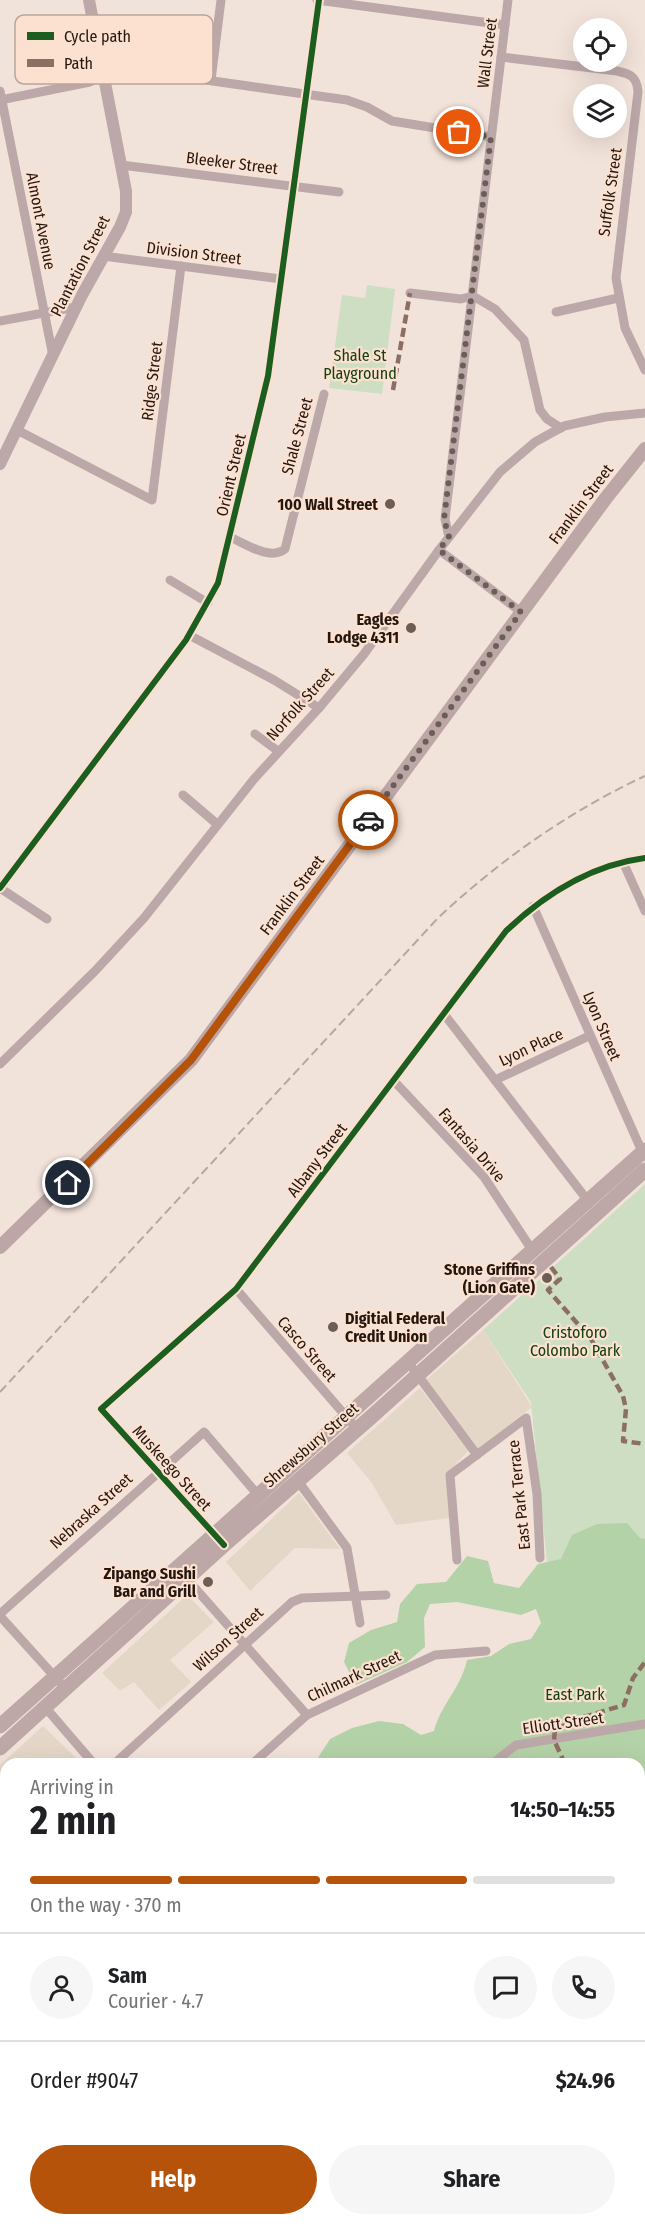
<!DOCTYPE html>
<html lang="en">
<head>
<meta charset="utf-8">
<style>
	:root { --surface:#fff; --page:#f6f6f6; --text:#202124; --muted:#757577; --line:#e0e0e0; --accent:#b45309 }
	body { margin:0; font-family:"Fira Sans Condensed",sans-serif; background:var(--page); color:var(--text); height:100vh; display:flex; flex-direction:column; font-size:22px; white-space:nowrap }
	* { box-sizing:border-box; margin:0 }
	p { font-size:20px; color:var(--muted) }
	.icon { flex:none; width:33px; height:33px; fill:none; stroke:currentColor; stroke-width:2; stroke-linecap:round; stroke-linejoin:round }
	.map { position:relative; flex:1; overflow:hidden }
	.panel { position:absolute; left:0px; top:1758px; width:645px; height:468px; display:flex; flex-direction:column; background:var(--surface); border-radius:18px 18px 0 0; box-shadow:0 6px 24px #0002 }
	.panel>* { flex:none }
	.fabs { position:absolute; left:573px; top:18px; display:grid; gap:12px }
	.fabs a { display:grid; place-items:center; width:54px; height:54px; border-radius:50%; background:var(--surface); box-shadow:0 6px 24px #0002; font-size:30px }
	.pin { position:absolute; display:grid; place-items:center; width:51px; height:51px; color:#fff; margin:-26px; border:3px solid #fff; border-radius:50%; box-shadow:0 2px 6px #0007 }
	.courier { position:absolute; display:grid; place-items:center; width:60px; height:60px; margin:-30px; border:4px solid #b45309; border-radius:50%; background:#fff; color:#222; box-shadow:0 2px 8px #0007 }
	.headline em { font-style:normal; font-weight:700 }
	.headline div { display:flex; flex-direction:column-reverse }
	.headline { display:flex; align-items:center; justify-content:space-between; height:102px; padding:0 30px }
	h1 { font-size:39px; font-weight:700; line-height:45px }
	.bar { display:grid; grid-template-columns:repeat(4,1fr); gap:9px 6px; align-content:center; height:72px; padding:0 30px }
	.bar i { height:8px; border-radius:4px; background:var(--line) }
	.bar .current { background:var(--accent) }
	.bar p { grid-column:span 4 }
	.line { display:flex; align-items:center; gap:15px; padding:0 30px; border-top:2px solid var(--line) }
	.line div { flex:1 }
	.round { display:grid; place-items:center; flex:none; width:63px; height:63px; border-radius:32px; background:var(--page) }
	.action { display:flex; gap:12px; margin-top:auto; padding:12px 30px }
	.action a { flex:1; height:69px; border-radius:36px; background:var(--accent); color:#fff; font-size:24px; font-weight:700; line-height:69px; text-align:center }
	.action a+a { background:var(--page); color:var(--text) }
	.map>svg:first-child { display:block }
</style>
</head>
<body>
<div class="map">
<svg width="645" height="2226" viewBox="0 0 645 2226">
	<rect width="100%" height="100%" fill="#f2e3da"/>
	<!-- commercial -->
	<g fill="#e4d7c8">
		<path d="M483,1330L532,1407L476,1451L426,1380Z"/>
		<path d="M420,1388L468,1451L449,1472L450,1518L396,1525L372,1483L347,1453Z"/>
		<path d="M299,1493L340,1549L295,1548L250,1591L226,1562Z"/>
		<path d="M187,1595L214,1622L170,1660L191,1682L159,1710L134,1682L120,1691L102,1673Z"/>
		<path d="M43,1726L82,1764H6V1849L0,1854V1765Z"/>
		<path d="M0,1876L6,1883V1975L0,1977Z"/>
	</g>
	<!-- green -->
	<g fill="#cedec2">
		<path d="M367,285L395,289L382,394L329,388L342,295L365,298Z"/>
		<path d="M645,1184V1715L550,1592L531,1402L483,1330Z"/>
	</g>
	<!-- forest -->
	<g fill="#b4d2a7">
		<path d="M627,1523L640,1538L645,1539V2075L639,2069V1764H314L330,1739L352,1728L379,1721L403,1724L421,1735L434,1731C442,1702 460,1690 467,1660L491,1656L509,1644L531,1639L541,1623L536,1609L521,1615L457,1602L430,1604L424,1618L425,1647L407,1662L356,1685L344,1662L349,1643L371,1630L397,1622L400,1604L417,1584L446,1582L467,1556L488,1561L494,1583L519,1588L538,1564L561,1559L572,1535L597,1524Z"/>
		<rect x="195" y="2220" width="45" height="6"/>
	</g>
	<!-- water -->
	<path fill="#79d2e4" d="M323,2220H488L479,2226H320Z"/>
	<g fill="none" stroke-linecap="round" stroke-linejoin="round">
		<!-- minor -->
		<g stroke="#bda8a9" stroke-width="9">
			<path d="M317,0L505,25"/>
			<path d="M501,57L617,71C631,74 637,77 638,92L616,278L625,328L645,370"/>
			<path d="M211,80L221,0"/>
			<path d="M0,91L53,356"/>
			<path d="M0,100L90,82L121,68L347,100L367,107L392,121L491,137"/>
			<path d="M121,165L339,192"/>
			<path d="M103,256L281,279"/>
			<path d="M410,293L461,299L473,296L495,309L524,340L540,410L547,419L561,428"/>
			<path d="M556,312L618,298"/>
			<path d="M0,321L76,307"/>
			<path d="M17,430L152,500L181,266"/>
			<path d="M230,537C246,544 270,561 285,549L324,394"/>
			<path d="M449,537L445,519L508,0"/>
			<path d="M439,550L521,612"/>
			<path d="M170,580L208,603"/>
			<path d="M189,635L274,680L319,708"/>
			<path d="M255,734L278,751"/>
			<path d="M183,795L217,824"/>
			<path d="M623,862L645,911"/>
			<path d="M0,888L186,640L218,583L268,376L319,0"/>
			<path d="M0,888L47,919"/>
			<path d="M533,906L644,1156"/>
			<path d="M444,1014L588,1201"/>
			<path d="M0,1064L95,971L144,918L254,779L319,708L364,654L439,550L500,472L535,442L564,426L605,417L645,413"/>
			<path d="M495,1080L589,1036"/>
			<path d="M394,1081L484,1177L534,1253"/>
			<path d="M236,1289L357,1429"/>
			<path d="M408,1362L477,1455"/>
			<path d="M298,1481L347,1548L360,1623"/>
			<path d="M216,1536L101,1409L236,1289L506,931C545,894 591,865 645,858"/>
			<path d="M457,1560L450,1475L526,1418L537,1494L540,1558"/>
			<path d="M187,1579L307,1715"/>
			<path d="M0,1614L204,1432L258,1495"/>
			<path d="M0,1616L65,1688"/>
			<path d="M45,1707L94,1764"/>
			<path d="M114,1764L292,1602L302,1598L386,1595"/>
			<path d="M252,1764L307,1715L435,1655L486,1651"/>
			<path d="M492,1764L516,1745L645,1724"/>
			<path d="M0,1867L6,1861"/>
			<path d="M0,1984H6"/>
			<path d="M0,2086L6,2085"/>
			<path d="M0,2185L6,2184"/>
			<path d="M597,2220L598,2226"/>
			<path d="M163,2226V2220"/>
		</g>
		<!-- tertiary -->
		<path stroke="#bda8a9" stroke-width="12" d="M0,464L82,295L120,227L126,212V191L89,0"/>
		<!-- secondary -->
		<path stroke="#bca7a6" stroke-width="14" d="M0,1247L191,1060L606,498L645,449"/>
		<!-- primary -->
		<g stroke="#bea7a7" stroke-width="15">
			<path d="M0,1726L645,1150"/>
			<path d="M0,1748L224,1545L370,1418L645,1170"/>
		</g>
		<!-- trunk -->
		<g stroke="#baa5a5" stroke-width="16">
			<path d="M639,2199H645"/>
			<path d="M528,2226L542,2220"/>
		</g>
		<!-- rail -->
		<path stroke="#b6a5a3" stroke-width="2" stroke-dasharray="9 4.5" stroke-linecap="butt" d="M0,1392L438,918C500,860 568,812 645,776"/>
		<!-- quiet -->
		<g stroke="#8d6e63" stroke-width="4.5" stroke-dasharray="9 4.5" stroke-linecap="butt">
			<path d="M393,390L410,293"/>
			<path d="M551,1267L560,1279L548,1290L591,1339L623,1396L626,1409L623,1441L645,1444"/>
			<path d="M565,1764L554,1740L555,1730L577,1719L624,1705L633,1678L645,1662"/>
			<path d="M639,2110L645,2115"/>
		</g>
		<!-- cycleway casing -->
		<g stroke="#fce1d0" stroke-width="10">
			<g id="cycleway">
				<path d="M0,888L186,640L218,583L268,376L319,0"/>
				<path d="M224,1545L101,1409L236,1289L506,931C545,894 591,865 645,858"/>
			</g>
		</g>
		<!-- cycleway -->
		<use href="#cycleway" stroke="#1b5e20" stroke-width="6"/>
	</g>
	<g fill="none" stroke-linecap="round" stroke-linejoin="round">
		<!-- done -->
		<path stroke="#6b5e57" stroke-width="6" stroke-dasharray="0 10.8" d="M368,820L521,612L439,550L449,537L444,519L491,137L459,132"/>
		<!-- route -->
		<path stroke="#b45309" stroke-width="8" d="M68,1183L191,1060L368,820"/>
	</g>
	<!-- markers -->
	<g fill="#6b5e57" stroke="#fce1d0" stroke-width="2">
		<circle cx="390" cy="504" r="6"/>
		<circle cx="411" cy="628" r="6"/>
		<circle cx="547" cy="1278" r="6"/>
		<circle cx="333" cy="1327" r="6"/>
		<circle cx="208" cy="1582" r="6"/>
	</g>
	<g text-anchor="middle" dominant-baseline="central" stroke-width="4.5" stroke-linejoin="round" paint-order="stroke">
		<!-- street labels -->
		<g font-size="16" fill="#231710" stroke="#fce1d0">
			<text transform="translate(487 53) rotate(-83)">Wall Street</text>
			<text transform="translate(232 163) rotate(7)">Bleeker Street</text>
			<text transform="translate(610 192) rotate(-82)">Suffolk Street</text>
			<text transform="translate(41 221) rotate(79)">Almont Avenue</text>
			<text transform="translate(194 253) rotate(7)">Division Street</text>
			<text transform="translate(80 266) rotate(-63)">Plantation Street</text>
			<text transform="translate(152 381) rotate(-83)">Ridge Street</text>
			<text transform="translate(297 436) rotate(-75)">Shale Street</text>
			<text transform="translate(231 475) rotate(-77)">Orient Street</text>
			<text transform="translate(581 504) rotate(-53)">Franklin Street</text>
			<text transform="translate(300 704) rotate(-48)">Norfolk Street</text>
			<text transform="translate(292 895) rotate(-53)">Franklin Street</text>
			<text transform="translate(602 1026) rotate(67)">Lyon Street</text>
			<text transform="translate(531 1047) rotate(-25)">Lyon Place</text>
			<text transform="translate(472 1145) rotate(49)">Fantasia Drive</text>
			<text transform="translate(317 1160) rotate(-53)">Albany Street</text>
			<text transform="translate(307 1349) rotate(49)">Casco Street</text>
			<text transform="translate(311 1445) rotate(-41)">Shrewsbury Street</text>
			<text transform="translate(172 1468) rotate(48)">Muskeego Street</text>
			<text transform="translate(519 1495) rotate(-96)">East Park Terrace</text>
			<text transform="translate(91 1511) rotate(-42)">Nebraska Street</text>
			<text transform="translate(228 1639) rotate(-42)">Wilson Street</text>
			<text transform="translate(354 1676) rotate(-25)">Chilmark Street</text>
			<text transform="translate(563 1723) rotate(-8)">Elliott Street</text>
		</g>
		<!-- park labels -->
		<g font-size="16" fill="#114011" stroke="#fce1d0">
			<text x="360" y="355">Shale St<tspan x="360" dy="18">Playground</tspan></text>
			<text x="575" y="1332">Cristoforo<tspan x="575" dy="18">Colombo Park</tspan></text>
			<text x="575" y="1694">East Park</text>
		</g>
		<!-- poi labels -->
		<g font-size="16" font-weight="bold" fill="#231710" stroke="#fce1d0" text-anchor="end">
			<text x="378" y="504">100 Wall Street</text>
			<text x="399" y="619">Eagles<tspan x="399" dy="18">Lodge 4311</tspan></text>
			<text x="535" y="1269">Stone Griffins<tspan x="535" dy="18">(Lion Gate)</tspan></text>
			<text x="345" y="1318" text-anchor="start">Digitial Federal<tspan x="345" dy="18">Credit Union</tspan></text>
			<text x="196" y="1573">Zipango Sushi<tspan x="196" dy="18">Bar and Grill</tspan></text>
		</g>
	</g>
	<!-- legend -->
	<rect x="15" y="15" width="198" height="69" rx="9" fill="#fce1d0" stroke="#bba496" stroke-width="1.5"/>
	<rect x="27" y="32" width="27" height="8" fill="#1b5e20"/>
	<rect x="27" y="59" width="27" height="8" fill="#8d6e63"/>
	<g font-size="16" fill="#231710">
		<text x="64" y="42">Cycle path</text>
		<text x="64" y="69">Path</text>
	</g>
</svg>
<div class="fabs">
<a><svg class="icon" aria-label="locate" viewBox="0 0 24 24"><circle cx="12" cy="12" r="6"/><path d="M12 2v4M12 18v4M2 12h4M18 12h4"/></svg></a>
<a><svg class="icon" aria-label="layers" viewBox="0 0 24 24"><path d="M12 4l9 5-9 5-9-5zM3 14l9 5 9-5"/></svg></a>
</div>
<div class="pin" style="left:459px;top:132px;background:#ea580c"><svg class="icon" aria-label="bag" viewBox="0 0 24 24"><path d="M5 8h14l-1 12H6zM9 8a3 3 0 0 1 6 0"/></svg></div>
<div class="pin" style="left:68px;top:1183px;background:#1f2937"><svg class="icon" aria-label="home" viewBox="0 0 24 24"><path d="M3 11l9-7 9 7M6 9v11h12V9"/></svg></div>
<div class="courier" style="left:368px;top:820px"><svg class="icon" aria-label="car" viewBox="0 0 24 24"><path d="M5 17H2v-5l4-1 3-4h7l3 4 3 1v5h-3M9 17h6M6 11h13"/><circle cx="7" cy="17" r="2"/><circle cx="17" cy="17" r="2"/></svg></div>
<section class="panel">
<div class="headline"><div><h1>2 min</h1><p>Arriving in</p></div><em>14:50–14:55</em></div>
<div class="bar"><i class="current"></i><i class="current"></i><i class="current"></i><i></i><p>On the way · 370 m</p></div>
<div class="line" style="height:108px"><a class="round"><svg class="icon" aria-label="person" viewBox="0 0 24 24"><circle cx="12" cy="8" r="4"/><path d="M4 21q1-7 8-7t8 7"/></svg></a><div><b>Sam</b><p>Courier · 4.7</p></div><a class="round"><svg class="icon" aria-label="chat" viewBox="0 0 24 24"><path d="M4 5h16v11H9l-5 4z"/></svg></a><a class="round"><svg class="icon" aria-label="phone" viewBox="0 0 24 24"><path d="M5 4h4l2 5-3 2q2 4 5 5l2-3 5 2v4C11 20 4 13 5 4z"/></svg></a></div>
<div class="line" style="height:78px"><div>Order #9047</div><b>$24.96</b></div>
<div class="action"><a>Help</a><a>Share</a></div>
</section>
</div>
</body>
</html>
